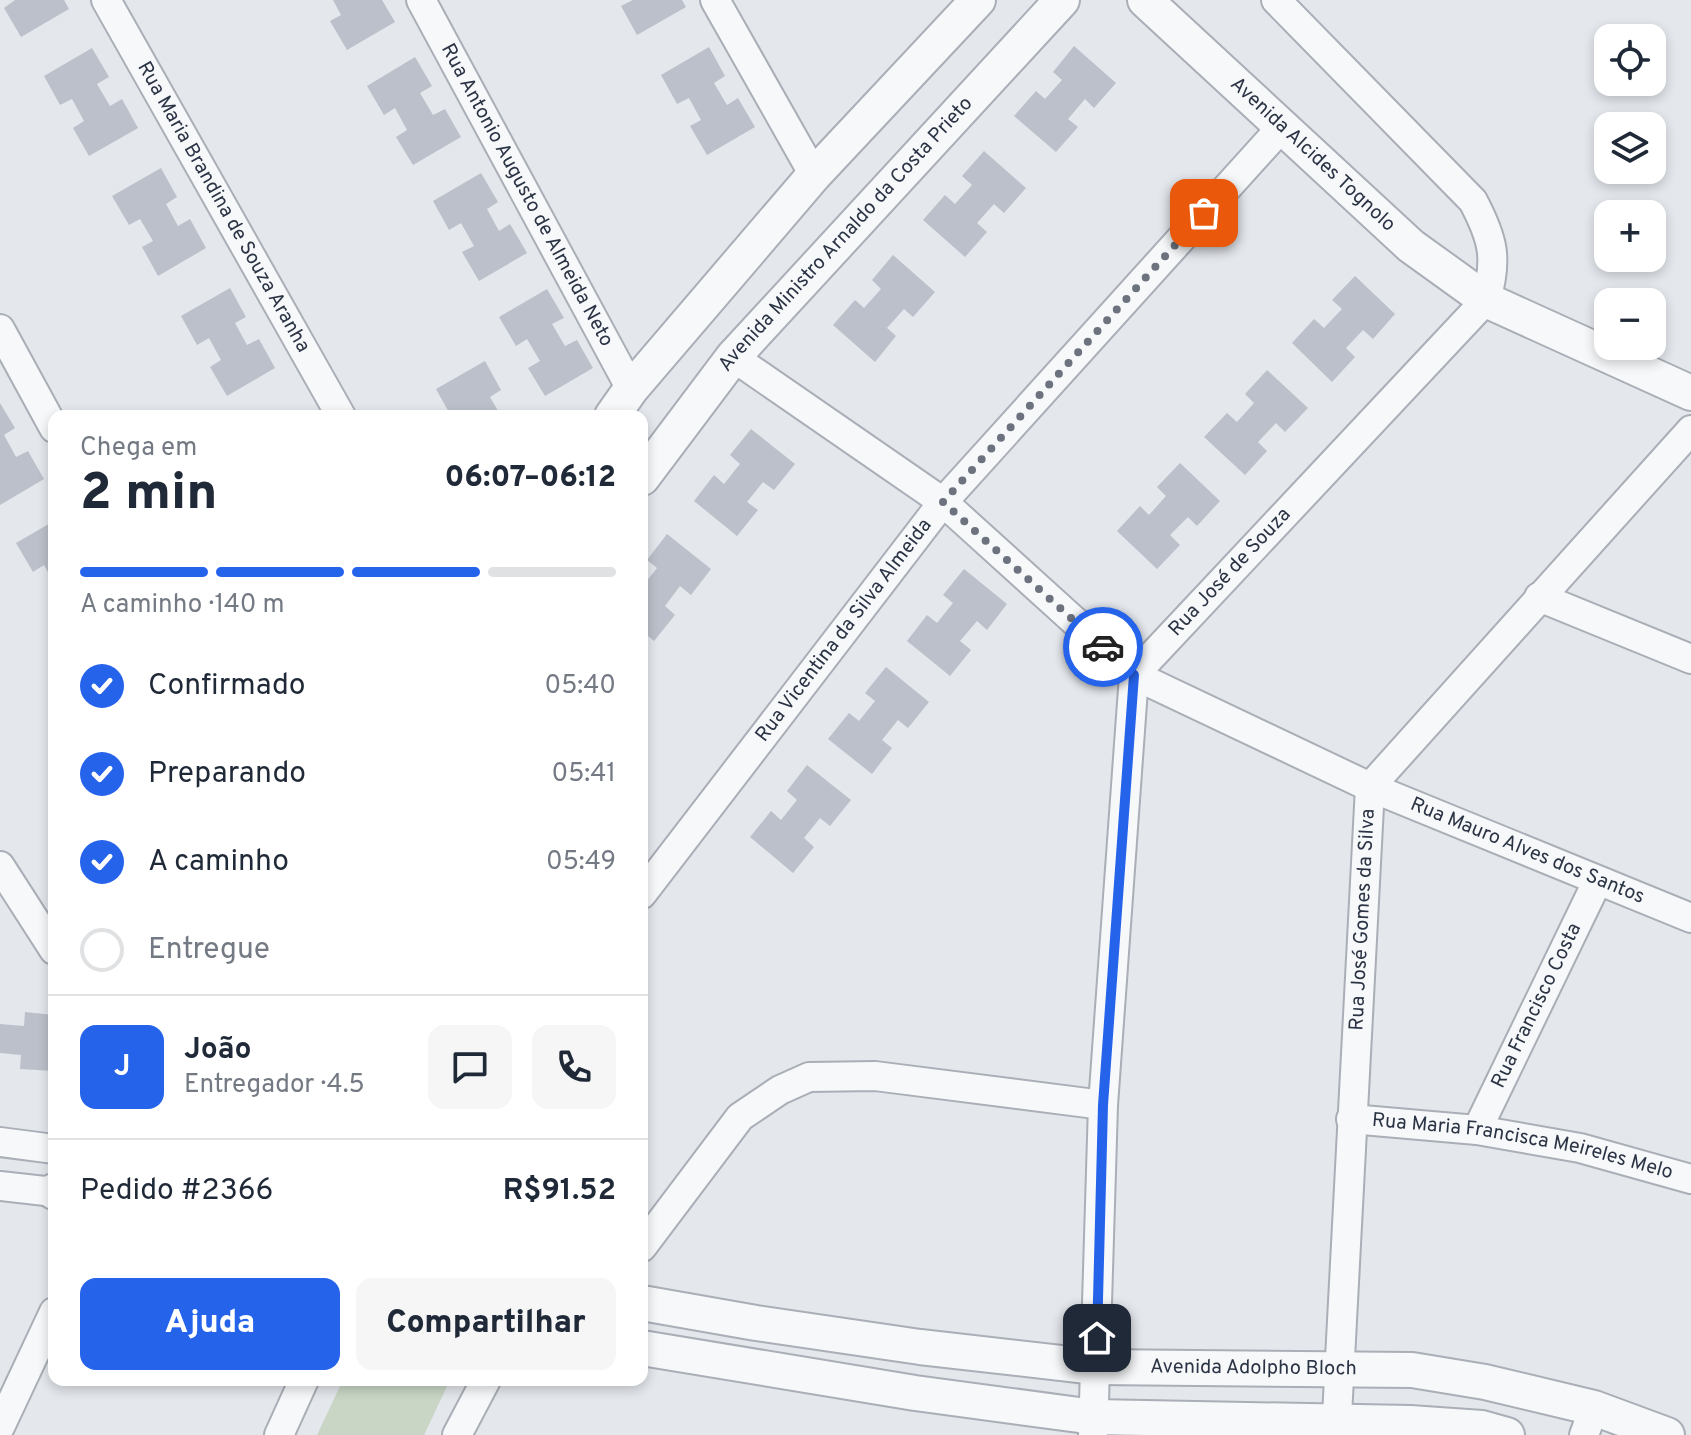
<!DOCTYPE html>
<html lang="pt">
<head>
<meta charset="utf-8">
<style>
	:root { --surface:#fff; --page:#f6f6f7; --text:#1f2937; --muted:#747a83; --line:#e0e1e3; --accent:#2563eb }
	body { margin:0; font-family:Overpass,sans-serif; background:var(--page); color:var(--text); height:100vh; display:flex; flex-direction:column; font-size:30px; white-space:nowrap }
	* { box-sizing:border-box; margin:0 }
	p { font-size:26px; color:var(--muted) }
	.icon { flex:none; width:44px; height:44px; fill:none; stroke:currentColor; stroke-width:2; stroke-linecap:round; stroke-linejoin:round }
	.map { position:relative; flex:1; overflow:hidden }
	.side { position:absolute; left:48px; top:410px; width:600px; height:976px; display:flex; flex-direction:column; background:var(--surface); border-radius:16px; box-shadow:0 4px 12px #0003 }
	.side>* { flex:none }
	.fabs { position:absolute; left:1594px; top:24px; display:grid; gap:16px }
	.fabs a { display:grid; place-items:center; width:72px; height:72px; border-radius:16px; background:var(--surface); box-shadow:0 4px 12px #0003; font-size:40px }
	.pin { position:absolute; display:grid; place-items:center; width:68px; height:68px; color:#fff; margin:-34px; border-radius:16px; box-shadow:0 4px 12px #0006 }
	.courier { position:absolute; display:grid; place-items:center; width:80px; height:80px; margin:-40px; border:6px solid #2563eb; border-radius:50%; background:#fff; color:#222; box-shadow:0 2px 10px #0007 }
	.headline em { font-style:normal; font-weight:800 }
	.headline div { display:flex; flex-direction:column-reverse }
	.headline { display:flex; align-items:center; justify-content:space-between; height:136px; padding:0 32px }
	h1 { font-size:52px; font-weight:800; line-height:60px }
	.bar { display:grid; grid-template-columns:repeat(4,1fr); gap:12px 8px; align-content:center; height:96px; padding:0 32px }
	.bar i { height:10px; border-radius:6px; background:var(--line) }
	.bar .active { background:var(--accent) }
	.bar p { grid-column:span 4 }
	.line { display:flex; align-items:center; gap:20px; padding:0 32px; border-top:2px solid var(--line) }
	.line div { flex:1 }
	.round { display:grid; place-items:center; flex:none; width:84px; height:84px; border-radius:16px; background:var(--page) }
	ol { padding:0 32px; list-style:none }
	li { display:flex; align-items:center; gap:24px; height:88px }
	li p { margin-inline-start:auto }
	li .icon { padding:8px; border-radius:50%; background:var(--accent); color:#fff; stroke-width:4 }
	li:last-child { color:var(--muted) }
	li i { width:44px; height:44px; border:4px solid var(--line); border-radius:50% }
	.action { display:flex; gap:16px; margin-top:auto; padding:16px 32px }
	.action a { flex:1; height:92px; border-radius:16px; background:var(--accent); color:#fff; font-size:32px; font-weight:800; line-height:92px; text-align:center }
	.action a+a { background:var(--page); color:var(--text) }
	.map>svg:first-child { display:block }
</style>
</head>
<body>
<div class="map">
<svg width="1691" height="1435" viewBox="0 0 1691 1435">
	<rect width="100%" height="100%" fill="#e4e7ec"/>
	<!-- green -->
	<path fill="#c9d6c5" d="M343,1380H450L424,1435H317Z"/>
	<!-- building -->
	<g fill="#bbc0ca">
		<path d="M15,0H64L69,9L21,37L4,8Z"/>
		<path d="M333,0H382L395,22L347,50L330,21L341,15Z"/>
		<path d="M633,0H682L686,7L637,35L621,6Z"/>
		<path d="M1074,46L1116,83L1094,108L1085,99L1068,119L1078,127L1056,152L1014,116L1036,91L1045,99L1062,80L1053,72Z"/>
		<path d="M709,47L725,76L714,83L727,105L738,98L755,127L707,155L690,126L701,120L689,98L677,104L661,75Z"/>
		<path d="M92,48L109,77L97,84L110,106L122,99L138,128L89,156L73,128L84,121L72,99L60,105L44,76Z"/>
		<path d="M415,57L432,86L420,93L433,115L445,109L461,137L413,165L396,137L407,130L395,108L384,115L367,86Z"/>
		<path d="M984,151L1026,188L1004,213L994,204L977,223L987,232L965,257L923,220L945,195L955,204L972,185L962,176Z"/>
		<path d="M161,168L177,197L166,204L178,226L190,219L206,248L158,276L142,247L153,241L140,219L129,225L112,196Z"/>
		<path d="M481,173L498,202L487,209L499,231L510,224L527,253L479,281L462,252L474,246L461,223L449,230L433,201Z"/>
		<path d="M893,255L935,292L913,317L904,309L887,328L896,336L875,362L833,325L855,300L864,308L881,289L872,280Z"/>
		<path d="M1355,276L1395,314L1373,339L1363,330L1346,348L1355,357L1332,382L1292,343L1314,319L1324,328L1342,309L1332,300Z"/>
		<path d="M230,288L246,317L235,323L247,345L259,339L275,368L227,396L210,367L221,360L209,338L197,345L181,316Z"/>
		<path d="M547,289L564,318L552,324L565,346L577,340L593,368L545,396L528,368L540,361L527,339L516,346L499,317Z"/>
		<path d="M485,361L501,390L490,397L501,416H467L464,411L451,416L436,389Z"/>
		<path d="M1267,370L1308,408L1285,432L1276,423L1258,442L1267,451L1245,475L1204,437L1227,413L1237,422L1254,403L1245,394Z"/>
		<path d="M0,403L15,428L4,435L16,457L28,451L44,479L0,505Z"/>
		<path d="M751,429L795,464L774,490L763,482L747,502L758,510L737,536L694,501L714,475L724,484L740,464L730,455Z"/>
		<path d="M1180,463L1220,501L1197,526L1188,517L1170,535L1180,545L1157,569L1117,531L1140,506L1149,515L1166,496L1157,487Z"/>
		<path d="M54,521V583L44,565L33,572L16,543Z"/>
		<path d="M667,534L711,569L691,595L680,586L665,606L675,615L654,641L642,631V587L657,568L647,560Z"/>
		<path d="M964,569L1007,604L987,630L977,621L960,641L971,650L950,676L907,641L927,615L937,623L953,603L943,595Z"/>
		<path d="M886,667L929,702L908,728L898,720L882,740L892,748L872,774L828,739L849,713L859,721L875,701L865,693Z"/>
		<path d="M807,765L851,800L830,826L820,818L804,838L814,847L793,873L750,837L771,811L781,820L797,800L787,791Z"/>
		<path d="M25,1012L54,1015L53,1071L20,1069L21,1055L0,1053V1024L24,1026Z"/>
	</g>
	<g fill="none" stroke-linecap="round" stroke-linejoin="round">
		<!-- minor casing -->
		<g stroke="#a9aeb7" stroke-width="32">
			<g id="minor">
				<path id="s1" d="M106,0L341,416"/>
				<path id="s2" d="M421,0L631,389"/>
				<path d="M715,0L814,175"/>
				<path d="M0,329L54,428"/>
				<path id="s3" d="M733,357L943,502L1134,675L1370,787L1691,918"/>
				<path d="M1539,597L1691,659"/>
				<path d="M0,866L54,950"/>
				<path id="s4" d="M642,894L943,502L1281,128"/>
				<path id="s5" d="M1351,1119L1477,1130L1580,1148L1691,1179"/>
				<path id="s6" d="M1477,1130L1597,882"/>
				<path d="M0,1142L54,1149"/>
				<path d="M0,1186L54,1192"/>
				<path d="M642,1247L740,1117L780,1090L809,1077L875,1076L1103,1105"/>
				<path d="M0,1427L54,1312"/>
				<path d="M279,1435L304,1380"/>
				<path d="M457,1435L486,1380"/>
				<path id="s7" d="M1093,1435L1103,1105L1134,675L1486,300C1498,258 1493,239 1473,201L1276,0"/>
				<path id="s8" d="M1336,1435L1370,787L1691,430"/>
				<path d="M1584,1435L1594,1408"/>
			</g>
		</g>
		<!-- tertiary casing -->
		<g stroke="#a9aeb7" stroke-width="38">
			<g id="tertiary">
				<path id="s9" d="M1145,0L1411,246L1486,300L1691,393"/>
				<path d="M612,416L631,389L814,175L978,0"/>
				<path id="s10" d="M642,478L733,357L1062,0"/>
				<path d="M54,1191V1192"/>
				<path id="s11" d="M642,1303L756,1323L920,1347L1096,1367L1412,1370L1485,1382L1594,1408L1667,1435"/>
				<path d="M642,1348L915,1393L1094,1417L1410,1423L1482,1428L1507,1435"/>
			</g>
		</g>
		<!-- minor -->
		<use href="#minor" stroke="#f7f8fa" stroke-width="28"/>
		<!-- tertiary -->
		<use href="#tertiary" stroke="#f7f8fa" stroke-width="34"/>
	</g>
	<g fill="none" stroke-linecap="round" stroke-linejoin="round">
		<!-- done -->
		<path stroke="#6c737f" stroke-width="8" stroke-dasharray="0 14.4" d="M1103,647L943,502L1204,213"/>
		<!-- route -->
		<path stroke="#2563eb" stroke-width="10" d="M1097,1338L1103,1105L1134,675L1103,647"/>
	</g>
	<g text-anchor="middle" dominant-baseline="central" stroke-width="6" stroke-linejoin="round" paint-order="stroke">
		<!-- street labels -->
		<g font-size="20" fill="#2b3445" stroke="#f4f6f9">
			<text stroke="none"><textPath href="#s9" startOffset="228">Avenida Alcides Tognolo</textPath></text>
			<text stroke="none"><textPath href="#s2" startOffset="222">Rua Antonio Augusto de Almeida Neto</textPath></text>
			<text stroke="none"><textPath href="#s1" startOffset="238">Rua Maria Brandina de Souza Aranha</textPath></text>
			<text stroke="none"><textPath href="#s10" startOffset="318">Avenida Ministro Arnaldo da Costa Prieto</textPath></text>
			<text stroke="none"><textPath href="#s7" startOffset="902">Rua José de Souza</textPath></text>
			<text stroke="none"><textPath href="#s4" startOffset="332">Rua Vicentina da Silva Almeida</textPath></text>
			<text stroke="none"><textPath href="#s3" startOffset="944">Rua Mauro Alves dos Santos</textPath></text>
			<text stroke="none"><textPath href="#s8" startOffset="516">Rua José Gomes da Silva</textPath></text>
			<text stroke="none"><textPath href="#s6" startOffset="138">Rua Francisco Costa</textPath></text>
			<text stroke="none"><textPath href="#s5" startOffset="174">Rua Maria Francisca Meireles Melo</textPath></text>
			<text stroke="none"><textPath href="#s11" startOffset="616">Avenida Adolpho Bloch</textPath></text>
		</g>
	</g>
</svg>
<div class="fabs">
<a><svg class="icon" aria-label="locate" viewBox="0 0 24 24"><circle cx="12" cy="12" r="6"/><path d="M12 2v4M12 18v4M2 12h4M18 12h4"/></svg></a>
<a><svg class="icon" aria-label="layers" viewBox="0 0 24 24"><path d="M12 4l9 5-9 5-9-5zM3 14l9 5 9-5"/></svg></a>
<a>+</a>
<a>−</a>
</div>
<div class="pin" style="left:1204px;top:213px;background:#ea580c"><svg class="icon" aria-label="bag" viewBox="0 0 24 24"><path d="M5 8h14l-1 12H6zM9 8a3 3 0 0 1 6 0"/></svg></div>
<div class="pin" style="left:1097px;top:1338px;background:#1f2937"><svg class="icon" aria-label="home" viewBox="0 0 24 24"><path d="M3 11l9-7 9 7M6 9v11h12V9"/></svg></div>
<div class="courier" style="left:1103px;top:647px"><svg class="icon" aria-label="car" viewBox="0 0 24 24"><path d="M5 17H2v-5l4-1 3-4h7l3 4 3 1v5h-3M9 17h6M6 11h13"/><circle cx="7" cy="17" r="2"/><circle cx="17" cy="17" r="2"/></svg></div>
<section class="side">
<div class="headline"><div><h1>2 min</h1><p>Chega em</p></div><em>06:07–06:12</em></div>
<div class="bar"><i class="active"></i><i class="active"></i><i class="active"></i><i></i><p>A caminho · 140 m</p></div>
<ol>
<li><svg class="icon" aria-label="check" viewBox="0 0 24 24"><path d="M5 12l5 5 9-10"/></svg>Confirmado<p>05:40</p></li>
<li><svg class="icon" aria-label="check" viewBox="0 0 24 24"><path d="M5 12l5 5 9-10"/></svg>Preparando<p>05:41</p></li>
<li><svg class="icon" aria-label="check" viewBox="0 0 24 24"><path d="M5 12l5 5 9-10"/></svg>A caminho<p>05:49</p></li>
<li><i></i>Entregue</li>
</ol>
<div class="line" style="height:144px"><b class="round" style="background:var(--accent);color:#fff">J</b><div><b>João</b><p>Entregador · 4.5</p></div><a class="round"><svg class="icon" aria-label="chat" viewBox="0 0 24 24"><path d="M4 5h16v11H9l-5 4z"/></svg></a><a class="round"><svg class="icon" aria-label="phone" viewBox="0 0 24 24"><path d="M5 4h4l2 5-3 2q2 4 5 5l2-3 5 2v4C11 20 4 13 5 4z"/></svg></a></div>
<div class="line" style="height:104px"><div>Pedido #2366</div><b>R$91.52</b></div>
<div class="action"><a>Ajuda</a><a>Compartilhar</a></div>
</section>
</div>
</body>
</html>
